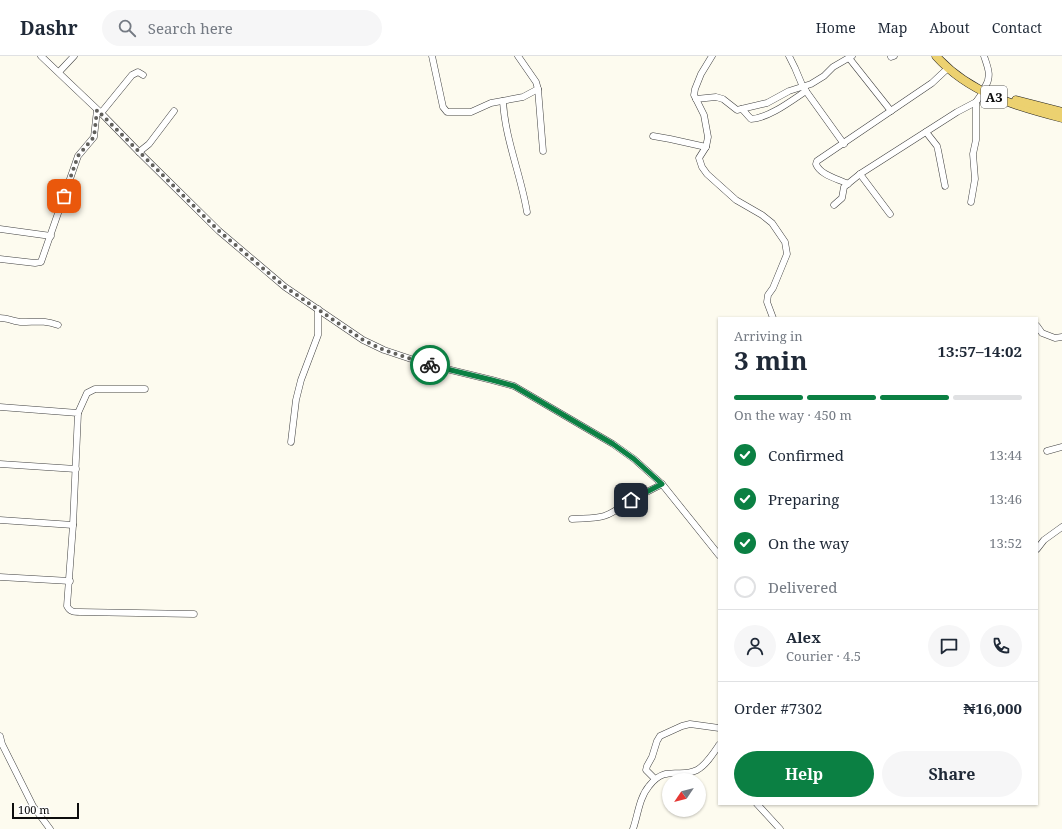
<!DOCTYPE html>
<html lang="en">
<head>
<meta charset="utf-8">
<style>
	:root { --surface:#fff; --page:#f6f6f7; --text:#1f2937; --muted:#747a83; --line:#e0e1e3; --accent:#0b8043 }
	body { margin:0; font-family:"Noto Serif",serif; background:var(--page); color:var(--text); height:100vh; display:flex; flex-direction:column; font-size:15px; white-space:nowrap }
	* { box-sizing:border-box; margin:0 }
	p { font-size:13px; color:var(--muted) }
	.icon { flex:none; width:22px; height:22px; fill:none; stroke:currentColor; stroke-width:2; stroke-linecap:round; stroke-linejoin:round }
	.map { position:relative; flex:1; overflow:hidden }
	.sheet { position:absolute; left:718px; top:261px; width:320px; height:488px; display:flex; flex-direction:column; background:var(--surface); border-radius:0px; box-shadow:0 1px 3px #0004 }
	.sheet>* { flex:none }
	.needle { width:26px; rotate:235deg }
	.tools { position:absolute; left:662px; top:717px; display:grid; gap:8px }
	.tools a { display:grid; place-items:center; width:44px; height:44px; border-radius:50%; background:var(--surface); box-shadow:0 1px 3px #0004; font-size:20px }
	.scale { position:absolute; left:12px; bottom:10px; width:67px; box-sizing:border-box; padding-left:4px; border:2px solid #0d0d0d; border-top:0; font-size:11px; line-height:14px; white-space:nowrap; color:#0d0d0d; -webkit-text-stroke:3px #fff; paint-order:stroke }
	.pin { position:absolute; display:grid; place-items:center; width:34px; height:34px; color:#fff; margin:-17px; border-radius:8px; box-shadow:0 2px 6px #0006 }
	.courier { position:absolute; display:grid; place-items:center; width:40px; height:40px; margin:-20px; border:3px solid #0b8043; border-radius:50%; background:#fff; color:#222; box-shadow:0 1px 5px #0007 }
	.overview em { font-style:normal; font-weight:700 }
	.overview div { display:flex; flex-direction:column-reverse }
	.overview { display:flex; align-items:center; justify-content:space-between; height:68px; padding:0 16px }
	h1 { font-size:26px; font-weight:700; line-height:30px }
	.bar { display:grid; grid-template-columns:repeat(4,1fr); gap:6px 4px; align-content:center; height:48px; padding:0 16px }
	.bar i { height:5px; border-radius:3px; background:var(--line) }
	.bar .current { background:var(--accent) }
	.bar p { grid-column:span 4 }
	.line { display:flex; align-items:center; gap:10px; padding:0 16px; border-top:1px solid var(--line) }
	.line div { flex:1 }
	.round { display:grid; place-items:center; flex:none; width:42px; height:42px; border-radius:21px; background:var(--page) }
	ol { padding:0 16px; list-style:none }
	li { display:flex; align-items:center; gap:12px; height:44px }
	li p { margin-inline-start:auto }
	li .icon { padding:4px; border-radius:50%; background:var(--accent); color:#fff; stroke-width:4 }
	li:last-child { color:var(--muted) }
	li i { width:22px; height:22px; border:2px solid var(--line); border-radius:50% }
	.primary-button { display:flex; gap:8px; margin-top:auto; padding:8px 16px }
	.primary-button a { flex:1; height:46px; border-radius:24px; background:var(--accent); color:#fff; font-size:16px; font-weight:700; line-height:46px; text-align:center }
	.primary-button a+a { background:var(--page); color:var(--text) }
	header { display:flex; align-items:center; gap:24px; box-sizing:border-box; height:56px; padding:0 20px; background:var(--surface); border-bottom:1px solid var(--line) }
	header strong { font-size:19px }
	nav { display:flex; gap:22px; margin-inline-start:auto; font-size:14px }
	.search { width:280px; height:36px; background:var(--page); display:flex; align-items:center; gap:10px; box-sizing:border-box; padding:0 14px; border-radius:22px; color:var(--muted); font-size:15px }
	.map>svg:first-child { display:block }
</style>
</head>
<body>
<header>
<strong>Dashr</strong>
<div class="search"><svg class="icon" aria-label="search" viewBox="0 0 24 24"><circle cx="10" cy="10" r="6"/><path d="M15 15l6 6"/></svg>Search here</div>
<nav><a>Home</a><a>Map</a><a>About</a><a>Contact</a></nav>
</header>
<div class="map">
<svg width="1062" height="773" viewBox="0 0 1062 773">
	<rect width="100%" height="100%" fill="#fdfbef"/>
	<g fill="none" stroke-linecap="round" stroke-linejoin="round">
		<!-- minor casing -->
		<g stroke="#404040" stroke-width="7">
			<g id="minor">
				<path d="M41,0L101,57L139,96L219,175L285,231L363,284L384,294L426,308L492,324L514,330L613,388L634,403L662,428L719,499"/>
				<path d="M432,0L443,51L447,56H471L491,47L523,41L538,33"/>
				<path d="M518,0L536,26L538,33L543,95"/>
				<path d="M712,0L701,18L695,33L694,39L704,59L708,81L706,91L699,102L702,111L707,118L736,144L762,159L772,167L785,186L787,198L773,232L768,239L767,246L773,262"/>
				<path d="M789,0L795,12L803,31L844,88"/>
				<path d="M984,0C988,12 992,20 985,31"/>
				<path d="M891,1L894,0"/>
				<path d="M849,2L891,55"/>
				<path d="M59,16L74,0"/>
				<path d="M696,43L716,41L723,43L737,54L767,47L789,35L811,28L824,20L833,11L852,0"/>
				<path d="M503,45C505,83 521,119 527,156"/>
				<path d="M742,53L751,63C769,62 791,45 806,35"/>
				<path d="M101,57L132,19L138,16L143,19"/>
				<path d="M926,76L937,90L938,94L945,130"/>
				<path d="M653,80L670,83L706,91"/>
				<path d="M139,96L149,88L174,55"/>
				<path d="M860,118L890,158"/>
				<path d="M848,128C838,123 820,119 816,108L817,105L932,27L948,12"/>
				<path d="M971,146L975,123L973,98L976,84V46"/>
				<path d="M834,149L842,142L844,131L860,118L957,56L976,46L983,36"/>
				<path d="M0,173L51,180"/>
				<path d="M0,203L35,207L41,206L78,100L94,81L97,54"/>
				<path d="M0,262C8,262 15,266 22,266C37,266 43,264 58,269"/>
				<path d="M1037,270L1042,277L1055,282L1062,281"/>
				<path d="M0,351L78,357L73,469L67,550C70,556 74,556 80,556L194,558"/>
				<path d="M78,357L87,337L95,333H145"/>
				<path d="M291,386L296,344L301,324L318,279V253"/>
				<path d="M1047,395L1062,391"/>
				<path d="M0,408L76,413"/>
				<path d="M572,463C583,462 594,463 604,460C614,457 622,450 631,444C641,438 652,434 662,428"/>
				<path d="M0,464L73,469"/>
				<path d="M1037,493L1044,484L1062,471"/>
				<path d="M0,521L70,525"/>
				<path d="M0,680L2,688L33,750L50,773"/>
				<path d="M655,723L646,714L647,710L652,701L657,685L660,680L682,670L690,668L719,672"/>
				<path d="M757,748L780,773"/>
				<path d="M633,773C638,759 639,742 649,730C666,708 679,723 697,714C706,709 713,698 719,689"/>
			</g>
		</g>
		<!-- major casing -->
		<g stroke="#1e1e1e" stroke-width="9">
			<g id="major">
				<path d="M936,0C969,37 1015,50 1062,62"/>
				<path d="M1016,44L1062,56"/>
			</g>
		</g>
		<!-- minor -->
		<use href="#minor" stroke="#fff" stroke-width="6"/>
		<!-- major -->
		<use href="#major" stroke="#ecd170" stroke-width="8"/>
	</g>
	<g fill="none" stroke-linecap="round" stroke-linejoin="round">
		<!-- done -->
		<path stroke="#61605c" stroke-width="4" stroke-dasharray="0 7.2" d="M64,140L78,100L94,81L97,54L219,175L285,231L363,284L384,294L430,309"/>
		<!-- route -->
		<path stroke="#0b8043" stroke-width="5" d="M430,309L492,324L514,330L613,388L634,403L662,428L631,444"/>
	</g>
	<g text-anchor="middle" dominant-baseline="central" stroke-width="4" stroke-linejoin="round" paint-order="stroke">
		<!-- shield labels -->
		<rect fill="#fff" stroke="#565656" stroke-width="1" x="981" y="30" width="26" height="22" rx="3"/>
		<g font-size="13" font-weight="bold" fill="#0d0d0d">
			<text x="994" y="41">A3</text>
		</g>
	</g>
</svg>
<div class="tools">
<a><svg class="needle" viewBox="-14 -14 28 28"><path d="M0-13l5 13h-10z" fill="#e53935"/><path d="M0 13l5-13h-10z" fill="#747a83"/></svg></a>
</div>
<div class="scale">100 m</div>
<div class="pin" style="left:64px;top:140px;background:#ea580c"><svg class="icon" aria-label="bag" viewBox="0 0 24 24"><path d="M5 8h14l-1 12H6zM9 8a3 3 0 0 1 6 0"/></svg></div>
<div class="pin" style="left:631px;top:444px;background:#1f2937"><svg class="icon" aria-label="home" viewBox="0 0 24 24"><path d="M3 11l9-7 9 7M6 9v11h12V9"/></svg></div>
<div class="courier" style="left:430px;top:309px"><svg class="icon" aria-label="bike" viewBox="0 0 24 24"><circle cx="6" cy="16" r="4"/><circle cx="18" cy="16" r="4"/><path d="M6 16l4-8h5l3 8M10 8l3 8H6M13 5h3"/></svg></div>
<section class="sheet">
<div class="overview"><div><h1>3 min</h1><p>Arriving in</p></div><em>13:57–14:02</em></div>
<div class="bar"><i class="current"></i><i class="current"></i><i class="current"></i><i></i><p>On the way · 450 m</p></div>
<ol>
<li><svg class="icon" aria-label="check" viewBox="0 0 24 24"><path d="M5 12l5 5 9-10"/></svg>Confirmed<p>13:44</p></li>
<li><svg class="icon" aria-label="check" viewBox="0 0 24 24"><path d="M5 12l5 5 9-10"/></svg>Preparing<p>13:46</p></li>
<li><svg class="icon" aria-label="check" viewBox="0 0 24 24"><path d="M5 12l5 5 9-10"/></svg>On the way<p>13:52</p></li>
<li><i></i>Delivered</li>
</ol>
<div class="line" style="height:72px"><a class="round"><svg class="icon" aria-label="person" viewBox="0 0 24 24"><circle cx="12" cy="8" r="4"/><path d="M4 21q1-7 8-7t8 7"/></svg></a><div><b>Alex</b><p>Courier · 4.5</p></div><a class="round"><svg class="icon" aria-label="chat" viewBox="0 0 24 24"><path d="M4 5h16v11H9l-5 4z"/></svg></a><a class="round"><svg class="icon" aria-label="phone" viewBox="0 0 24 24"><path d="M5 4h4l2 5-3 2q2 4 5 5l2-3 5 2v4C11 20 4 13 5 4z"/></svg></a></div>
<div class="line" style="height:52px"><div>Order #7302</div><b>₦16,000</b></div>
<div class="primary-button"><a>Help</a><a>Share</a></div>
</section>
</div>
</body>
</html>
